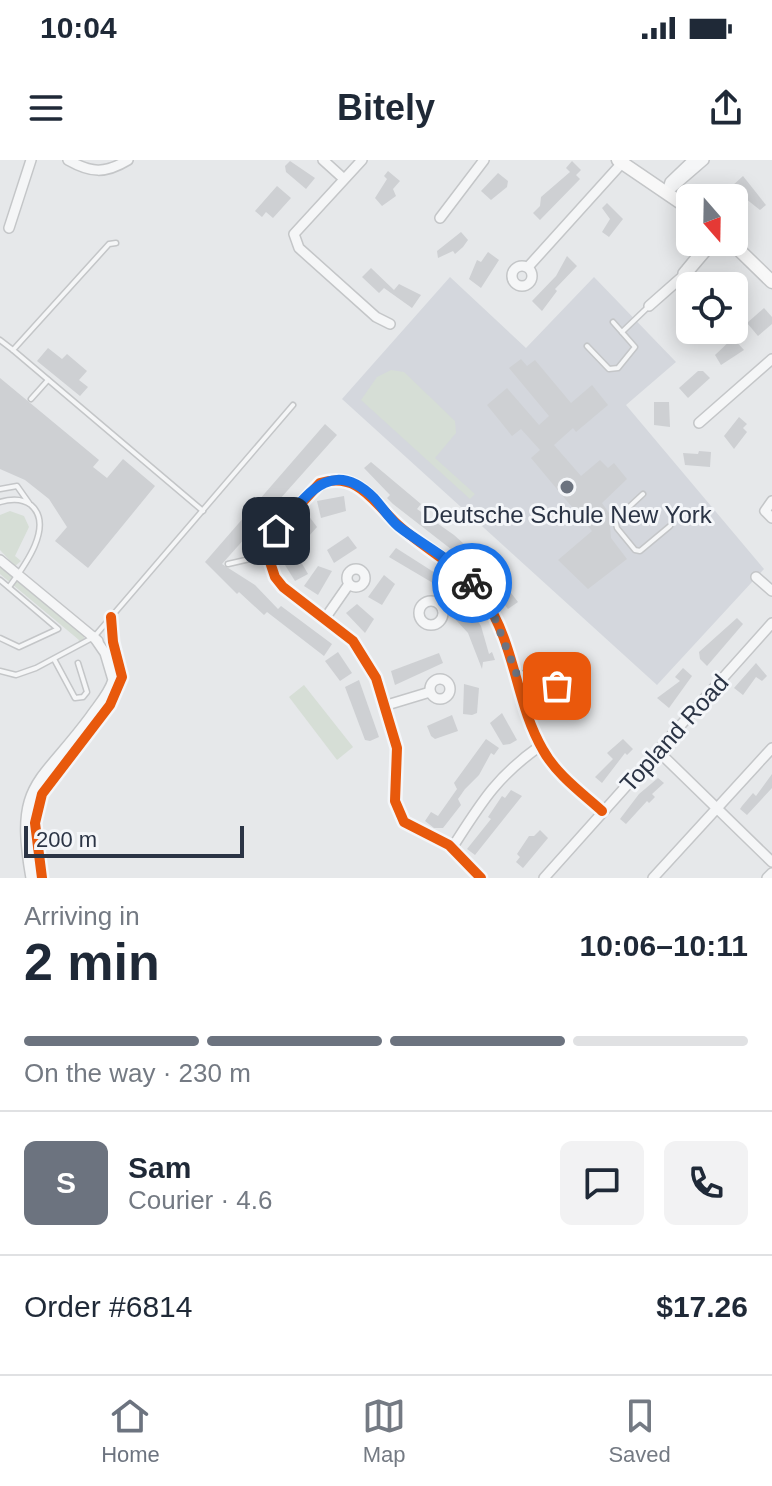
<!DOCTYPE html>
<html lang="en">
<head>
<meta charset="utf-8">
<style>
	:root { --surface:#fff; --page:#f2f2f3; --text:#1f2937; --muted:#747a83; --line:#e0e1e3; --accent:#6c737f }
	body { margin:0; font-family:Arial,sans-serif; background:var(--page); color:var(--text); height:100vh; display:flex; flex-direction:column; font-size:30px; white-space:nowrap }
	* { box-sizing:border-box; margin:0 }
	p { font-size:26px; color:var(--muted) }
	.icon { flex:none; width:44px; height:44px; fill:none; stroke:currentColor; stroke-width:2; stroke-linecap:round; stroke-linejoin:round }
	.map { position:relative; height:718px; overflow:hidden }
	.panel { display:flex; flex-direction:column; background:var(--surface); flex:1 }
	.panel>* { flex:none }
	.needle { width:52px; rotate:160deg }
	.controls { position:absolute; left:676px; top:24px; display:grid; gap:16px }
	.controls a { display:grid; place-items:center; width:72px; height:72px; border-radius:12px; background:var(--surface); box-shadow:0 4px 20px #0003; font-size:40px }
	.scale { position:absolute; left:24px; bottom:20px; width:220px; box-sizing:border-box; padding-left:8px; border:4px solid #2b3445; border-top:0; font-size:22px; line-height:28px; white-space:nowrap; color:#2b3445; -webkit-text-stroke:6px #f4f6f9; paint-order:stroke }
	.pin { position:absolute; display:grid; place-items:center; width:68px; height:68px; color:#fff; margin:-34px; border-radius:16px; box-shadow:0 4px 12px #0006 }
	.courier { position:absolute; display:grid; place-items:center; width:80px; height:80px; margin:-40px; border:6px solid #1a73e8; border-radius:50%; background:#fff; color:#222; box-shadow:0 2px 10px #0007 }
	.overview em { font-style:normal; font-weight:700 }
	.overview div { display:flex; flex-direction:column-reverse }
	.overview { display:flex; align-items:center; justify-content:space-between; height:136px; padding:0 24px }
	h1 { font-size:52px; font-weight:700; line-height:60px }
	.bar { display:grid; grid-template-columns:repeat(4,1fr); gap:12px 8px; align-content:center; height:96px; padding:0 24px }
	.bar i { height:10px; border-radius:6px; background:var(--line) }
	.bar .active { background:var(--accent) }
	.bar p { grid-column:span 4 }
	.line { display:flex; align-items:center; gap:20px; padding:0 24px; border-top:2px solid var(--line) }
	.line div { flex:1 }
	.round { display:grid; place-items:center; flex:none; width:84px; height:84px; border-radius:12px; background:var(--page) }
	.status { display:flex; justify-content:space-between; align-items:center; height:56px; padding:0 40px; background:var(--surface); direction:ltr }
	.status svg { height:22px; fill:currentColor }
	header { display:flex; justify-content:space-between; align-items:center; height:104px; padding:0 24px; background:var(--surface); font-size:36px; font-weight:700 }
	.dock { display:flex; justify-content:space-around; align-items:center; height:112px; border-top:2px solid var(--line); background:var(--surface); font-size:22px; color:var(--muted) }
	.dock a { display:grid; justify-items:center; gap:4px }
	.dock .active { color:var(--accent) }
	.map>svg:first-child { display:block }
</style>
</head>
<body>
<div class="status"><b>10:04</b><svg viewBox="0 0 49 12"><path d="M0 12V9h3v3zM5 12V6h3v6zM10 12V3h3v9zM15 12V0h3v12zM26 1h20v11H26zM47 4h2v5h-2z"/></svg></div>
<header><svg class="icon" aria-label="menu" viewBox="0 0 24 24"><path d="M4 6h16M4 12h16M4 18h16"/></svg>Bitely<svg class="icon" aria-label="share" viewBox="0 0 24 24"><path d="M12 15V3M7 8l5-5 5 5M5 13v7h14v-7"/></svg></header>
<div class="map">
<svg width="772" height="718" viewBox="0 0 772 718">
	<rect width="100%" height="100%" fill="#e6e8ea"/>
	<!-- built -->
	<path fill="#d4d7dd" d="M450,117L526,188L594,117L676,202L626,245L764,409L657,525L342,239Z"/>
	<!-- green -->
	<g fill="#d6ded6">
		<path d="M391,210L404,212L455,261L456,273L435,298L475,334L470,339L361,240L377,217Z"/>
		<path d="M10,351L24,356L29,367L15,396L21,401L15,406L0,390V355Z"/>
		<path d="M0,406L84,476V486L77,487L79,480L0,414Z"/>
		<path d="M304,525L353,587L337,600L289,537Z"/>
	</g>
	<!-- building -->
	<g fill="#ced0d3">
		<path d="M290,1L315,18L306,29L286,12L285,6Z"/>
		<path d="M572,1L581,10L576,15L580,19L540,60L533,53L540,46L541,37L570,12L566,8Z"/>
		<path d="M388,11L400,21L393,29L396,36L382,46L375,38L387,19L384,16Z"/>
		<path d="M498,13L508,21L507,27L491,40L481,31Z"/>
		<path d="M743,16L766,45L760,50L731,27Z"/>
		<path d="M277,26L291,38L273,58L266,52L262,57L255,51Z"/>
		<path d="M607,43L623,59L609,77L602,72L610,59L602,48Z"/>
		<path d="M461,72L468,80L463,87L455,94L453,91L438,98L437,91Z"/>
		<path d="M488,92L499,100L481,128L469,119L477,100L481,102Z"/>
		<path d="M567,96L577,106L555,129L557,131L542,151L532,141L556,116Z"/>
		<path d="M371,108L394,130L399,124L421,135L412,148L384,128L379,133L362,117Z"/>
		<path d="M764,148L772,157V164L758,176L747,163Z"/>
		<path d="M733,178L744,190L721,205L715,195Z"/>
		<path d="M48,188L62,199L67,194L87,211L79,220L88,227L80,236L37,201Z"/>
		<path d="M521,199L527,206L535,200L571,243L592,225L608,245L576,272L573,268L554,285L581,316L600,300L608,308L614,303L627,319L602,343L609,353L611,378L627,399L588,429L558,400L592,371L531,298L540,290L521,269L512,276L487,245L507,228L539,265L549,256L509,208Z"/>
		<path d="M698,211H703L710,218L688,238L679,228Z"/>
		<path d="M0,218L99,300L93,307L107,318L123,299L155,326L88,408L55,381L67,367L49,339L25,320L0,309Z"/>
		<path d="M654,242H669L670,267L654,265Z"/>
		<path d="M739,257L747,264L743,268L747,272L734,289L724,276Z"/>
		<path d="M325,264L337,275L222,404L255,425L278,449L281,446L332,484L324,496L267,452L264,455L239,432L237,434L205,402Z"/>
		<path d="M699,291L711,292L710,307L685,305L683,293L698,294Z"/>
		<path d="M371,302L421,344L417,349L454,375L494,411L518,442L508,449L474,407L393,344L387,338L390,335L364,308Z"/>
		<path d="M344,336L346,351L321,358L317,341Z"/>
		<path d="M308,355L317,367L300,386L288,375Z"/>
		<path d="M348,376L357,388L334,403L327,390Z"/>
		<path d="M293,388L308,414L295,421L280,397Z"/>
		<path d="M396,388L443,418L438,426L389,397Z"/>
		<path d="M318,406L332,411L318,435L304,426Z"/>
		<path d="M384,415L395,424L382,445L368,437Z"/>
		<path d="M357,444L374,459L365,473L346,453Z"/>
		<path d="M464,444L474,462L477,460L481,466L489,494L492,492L495,500L483,502L482,509L468,473L456,460L455,452Z"/>
		<path d="M737,458L743,464L707,506L700,499L699,492Z"/>
		<path d="M338,492L352,513L340,521L325,501Z"/>
		<path d="M439,493L443,503L395,525L391,511Z"/>
		<path d="M756,503L767,516L762,521L756,517L743,535L734,528Z"/>
		<path d="M683,508L692,516L669,548L657,538L680,521L675,517Z"/>
		<path d="M359,520L379,577L370,581L365,580L345,527Z"/>
		<path d="M464,524L479,528L477,553L472,555L463,554Z"/>
		<path d="M502,553L517,580L510,584L503,585L490,563Z"/>
		<path d="M452,555L458,571L435,579L431,576L427,566Z"/>
		<path d="M486,579L499,588L494,595L491,593L479,615L465,629L458,639L461,645L443,668H434L425,661L431,652L438,656L457,629L454,623Z"/>
		<path d="M623,579L633,589L627,595L625,593L602,623L595,617L613,599L607,593Z"/>
		<path d="M772,614V628L747,655L740,649L742,646L753,633L756,636Z"/>
		<path d="M658,618L664,623L652,634L655,637L649,643L647,641L626,664L620,659L639,634Z"/>
		<path d="M511,630L522,636L475,695L467,689L491,659L488,657L502,636L505,638Z"/>
		<path d="M540,670L548,678L523,708L516,702L520,697L517,694L529,676H534Z"/>
	</g>
	<g fill="none" stroke-linecap="round" stroke-linejoin="round">
		<!-- service casing -->
		<g stroke="#c4c6c8" stroke-width="7">
			<g id="service">
				<path d="M116,83L109,84L13,190L203,351"/>
				<path d="M622,172L647,148"/>
				<path d="M0,180L13,190"/>
				<path d="M587,186L609,209L618,208L635,187L613,162"/>
				<path d="M31,239L48,220"/>
				<path d="M0,329L17,326L29,343"/>
				<path d="M643,334L615,360L617,368L635,390L640,391L670,366"/>
				<path d="M0,342C10,339 22,338 31,345C55,366 23,408 9,427"/>
				<path d="M228,404L267,395"/>
				<path d="M0,420L58,469L19,487L0,478"/>
				<path d="M54,499L75,538L83,537L87,532L78,503"/>
				<path d="M0,511L16,515L36,508L94,477L293,245"/>
			</g>
		</g>
		<!-- minor casing -->
		<g stroke="#c4c6c8" stroke-width="12">
			<g id="minor">
				<path d="M68,0C91,13 105,14 128,0"/>
				<path d="M323,0L344,19"/>
				<path d="M362,0L294,74L299,88L376,157L390,164"/>
				<path d="M667,32L704,0"/>
				<path d="M667,32L670,22L693,0"/>
				<path d="M440,58L484,0"/>
				<path d="M9,68L31,0"/>
				<circle cx="522" cy="116" r="10"/>
				<path d="M528,107L622,3"/>
				<path d="M683,113L702,90L707,89"/>
				<path d="M649,146L691,109L714,82"/>
				<path d="M699,263L772,199"/>
				<path d="M772,341L765,351L772,358"/>
				<path d="M0,400L98,481"/>
				<circle cx="356" cy="418" r="9"/>
				<path d="M756,417L772,431"/>
				<circle cx="431" cy="453" r="12"/>
				<path d="M441,445L468,418"/>
				<path d="M326,457L349,424"/>
				<path d="M517,515L558,523"/>
				<circle cx="567" cy="526" r="9"/>
				<circle cx="440" cy="529" r="10"/>
				<path d="M387,545L430,532"/>
				<path d="M657,590L772,702"/>
				<path d="M452,688C481,643 496,617 540,586"/>
				<path d="M31,718C14,622 39,626 90,557C98,545 109,534 113,520L105,493L94,477"/>
				<path d="M42,718L35,663L42,634L110,545L122,517L113,482L111,457"/>
				<path d="M481,718L449,685L404,662L395,641L397,588L376,518L353,481L283,427L275,417L269,399L276,371L320,323C357,312 372,340 395,362C423,389 460,405 483,437C516,484 515,542 543,590C556,614 582,633 602,651"/>
				<path d="M544,718L772,463"/>
				<path d="M653,718L772,588"/>
				<path d="M767,718L772,713"/>
			</g>
		</g>
		<!-- secondary casing -->
		<g stroke="#c4c6c8" stroke-width="15">
			<g id="secondary">
				<path d="M618,0L690,49"/>
				<path d="M731,82L772,122"/>
			</g>
		</g>
		<!-- service -->
		<use href="#service" stroke="#f5f6f7" stroke-width="4"/>
		<!-- minor -->
		<use href="#minor" stroke="#f5f6f7" stroke-width="9"/>
		<!-- secondary -->
		<use href="#secondary" stroke="#f8f8f8" stroke-width="12"/>
		<!-- cycleway casing -->
		<g stroke="#f4f6f9" stroke-width="15">
			<g id="cycleway">
				<path d="M42,718L35,663L42,634L110,545L122,517L113,482L111,457"/>
				<path d="M481,718L449,685L404,662L395,641L397,588L376,518L353,481L283,427L275,417L269,399L276,371L320,323C357,312 372,340 395,362C423,389 460,405 483,437C516,484 515,542 543,590C556,614 582,633 602,651"/>
			</g>
		</g>
		<!-- cycleway -->
		<use href="#cycleway" stroke="#e8590c" stroke-width="10"/>
	</g>
	<g fill="none" stroke-linecap="round" stroke-linejoin="round">
		<!-- done -->
		<path stroke="#6c737f" stroke-width="8" stroke-dasharray="0 14.4" d="M472,423L494,456L517,515L558,523L557,526"/>
		<!-- route -->
		<path stroke="#1a73e8" stroke-width="10" d="M276,371C304,339 330,294 374,338C382,347 389,358 398,366C422,385 453,399 472,423"/>
	</g>
	<!-- markers -->
	<circle fill="#6c737f" stroke="#f4f6f9" stroke-width="3" cx="567" cy="327" r="8"/>
	<g text-anchor="middle" dominant-baseline="central" stroke-width="6" stroke-linejoin="round" paint-order="stroke">
		<!-- poi labels -->
		<g font-size="24" fill="#2b3445" stroke="#f4f6f9">
			<text x="567" y="354">Deutsche Schule New York</text>
		</g>
		<!-- street labels -->
		<g font-size="24" fill="#2b3445" stroke="#f4f6f9">
			<text transform="translate(674 573) rotate(-48)">Topland Road</text>
		</g>
	</g>
</svg>
<div class="controls">
<a><svg class="needle" viewBox="-14 -14 28 28"><path d="M0-13l5 13h-10z" fill="#e53935"/><path d="M0 13l5-13h-10z" fill="#747a83"/></svg></a>
<a><svg class="icon" aria-label="locate" viewBox="0 0 24 24"><circle cx="12" cy="12" r="6"/><path d="M12 2v4M12 18v4M2 12h4M18 12h4"/></svg></a>
</div>
<div class="scale">200 m</div>
<div class="pin" style="left:557px;top:526px;background:#ea580c"><svg class="icon" aria-label="bag" viewBox="0 0 24 24"><path d="M5 8h14l-1 12H6zM9 8a3 3 0 0 1 6 0"/></svg></div>
<div class="pin" style="left:276px;top:371px;background:#1f2937"><svg class="icon" aria-label="home" viewBox="0 0 24 24"><path d="M3 11l9-7 9 7M6 9v11h12V9"/></svg></div>
<div class="courier" style="left:472px;top:423px"><svg class="icon" aria-label="bike" viewBox="0 0 24 24"><circle cx="6" cy="16" r="4"/><circle cx="18" cy="16" r="4"/><path d="M6 16l4-8h5l3 8M10 8l3 8H6M13 5h3"/></svg></div>
</div>
<section class="panel">
<div class="overview"><div><h1>2 min</h1><p>Arriving in</p></div><em>10:06–10:11</em></div>
<div class="bar"><i class="active"></i><i class="active"></i><i class="active"></i><i></i><p>On the way · 230 m</p></div>
<div class="line" style="height:144px"><b class="round" style="background:var(--accent);color:#fff">S</b><div><b>Sam</b><p>Courier · 4.6</p></div><a class="round"><svg class="icon" aria-label="chat" viewBox="0 0 24 24"><path d="M4 5h16v11H9l-5 4z"/></svg></a><a class="round"><svg class="icon" aria-label="phone" viewBox="0 0 24 24"><path d="M5 4h4l2 5-3 2q2 4 5 5l2-3 5 2v4C11 20 4 13 5 4z"/></svg></a></div>
<div class="line" style="height:104px"><div>Order #6814</div><b>$17.26</b></div>
</section>
<nav class="dock">
<a class="active"><svg class="icon" aria-label="home" viewBox="0 0 24 24"><path d="M3 11l9-7 9 7M6 9v11h12V9"/></svg>Home</a>
<a><svg class="icon" aria-label="map" viewBox="0 0 24 24"><path d="M3 6l6-2 6 2 6-2v14l-6 2-6-2-6 2zM9 4v14M15 6v14"/></svg>Map</a>
<a><svg class="icon" aria-label="saved" viewBox="0 0 24 24"><path d="M7 4h10v16l-5-4-5 4z"/></svg>Saved</a>
</nav>
</body>
</html>
